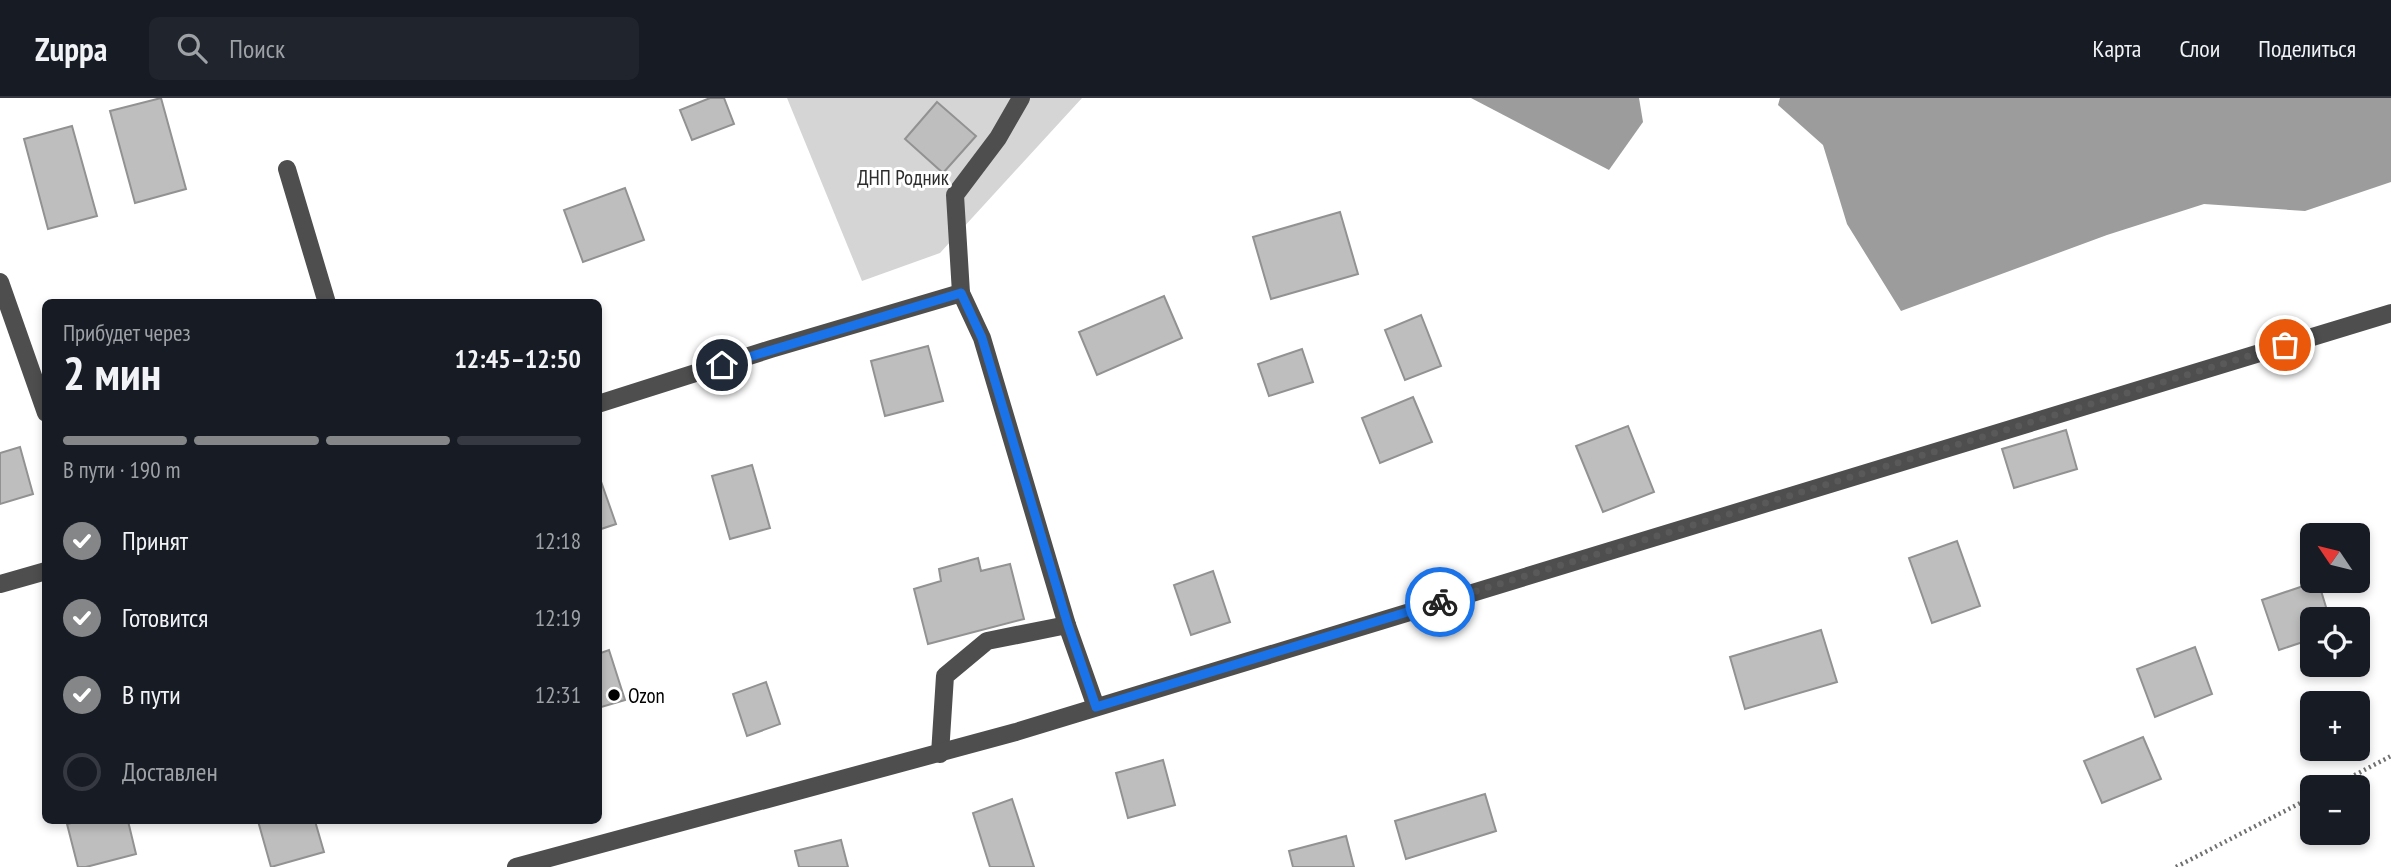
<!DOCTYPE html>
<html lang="ru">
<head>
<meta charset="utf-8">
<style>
	:root { --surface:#171b24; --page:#20242c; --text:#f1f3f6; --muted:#9ea1a6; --line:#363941; --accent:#858687 }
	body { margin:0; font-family:"PT Sans Narrow",sans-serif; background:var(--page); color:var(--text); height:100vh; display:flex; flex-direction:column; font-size:26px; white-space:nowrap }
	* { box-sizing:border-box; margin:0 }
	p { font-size:23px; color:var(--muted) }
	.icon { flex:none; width:38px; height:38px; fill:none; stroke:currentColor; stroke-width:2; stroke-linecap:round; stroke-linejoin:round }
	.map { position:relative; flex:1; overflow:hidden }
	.details { position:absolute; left:42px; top:201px; width:560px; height:525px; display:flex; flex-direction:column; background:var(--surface); border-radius:10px; box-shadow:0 4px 10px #0003 }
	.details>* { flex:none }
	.needle { width:46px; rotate:305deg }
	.fabs { position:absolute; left:2300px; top:425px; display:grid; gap:14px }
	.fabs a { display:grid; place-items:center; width:70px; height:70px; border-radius:10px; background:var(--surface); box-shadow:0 4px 10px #0003; font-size:35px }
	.pin { position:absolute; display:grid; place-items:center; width:60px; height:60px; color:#fff; margin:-30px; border:4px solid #fff; border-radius:50%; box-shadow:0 2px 7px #0007 }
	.courier { position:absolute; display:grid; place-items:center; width:70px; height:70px; margin:-35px; border:5px solid #1a73e8; border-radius:50%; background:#fff; color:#222; box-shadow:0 2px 9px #0007 }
	.head em { font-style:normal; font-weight:600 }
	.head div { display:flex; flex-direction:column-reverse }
	.head { display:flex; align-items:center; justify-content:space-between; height:119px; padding:0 21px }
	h1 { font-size:46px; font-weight:600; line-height:52px }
	.bar { display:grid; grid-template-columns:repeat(4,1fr); gap:10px 7px; align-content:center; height:84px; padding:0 21px }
	.bar i { height:9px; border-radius:5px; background:var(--line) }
	.bar .on { background:var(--accent) }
	.bar p { grid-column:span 4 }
	ol { padding:0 21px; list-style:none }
	li { display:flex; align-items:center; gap:21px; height:77px }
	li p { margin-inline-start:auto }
	li .icon { padding:7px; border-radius:50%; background:var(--accent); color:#fff; stroke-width:4 }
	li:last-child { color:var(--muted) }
	li i { width:38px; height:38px; border:4px solid var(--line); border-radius:50% }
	header { display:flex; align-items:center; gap:42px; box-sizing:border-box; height:98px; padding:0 35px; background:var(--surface); border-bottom:2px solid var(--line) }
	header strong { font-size:33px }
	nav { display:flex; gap:38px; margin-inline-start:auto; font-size:24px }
	.search { width:490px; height:63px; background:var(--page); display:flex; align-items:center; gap:18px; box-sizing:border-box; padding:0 24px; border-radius:10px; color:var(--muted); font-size:26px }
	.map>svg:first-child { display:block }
</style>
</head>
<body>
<header>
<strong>Zuppa</strong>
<div class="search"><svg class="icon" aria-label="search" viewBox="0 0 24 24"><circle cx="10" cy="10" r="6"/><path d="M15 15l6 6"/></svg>Поиск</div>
<nav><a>Карта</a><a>Слои</a><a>Поделиться</a></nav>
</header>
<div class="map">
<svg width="2391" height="769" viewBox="0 0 2391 769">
	<rect width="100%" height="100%" fill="#fff"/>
	<!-- green -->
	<path fill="#d5d5d5" d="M787,0H1082L940,155L862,183Z"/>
	<!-- water -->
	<g fill="#9c9c9c">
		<path d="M1471,0H1639L1643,24L1609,72Z"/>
		<path d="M1780,0H2391V84L2305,113L2204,106L2107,137L1901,213L1847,126L1823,47L1778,7Z"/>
	</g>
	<!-- building -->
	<g fill="#bebebe" stroke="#929292" stroke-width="2">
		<path d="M161,0L186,91L135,105L110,13Z"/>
		<path d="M710,0H724L734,26L692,42L680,12Z"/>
		<path d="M937,4L976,38L943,75L905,41Z"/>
		<path d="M72,28L97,118L48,131L24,41Z"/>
		<path d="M625,90L644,142L583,164L564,112Z"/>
		<path d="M1340,114L1358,176L1271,201L1253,139Z"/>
		<path d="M1164,198L1182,240L1097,277L1079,234Z"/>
		<path d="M1421,217L1441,268L1405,282L1385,232Z"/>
		<path d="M928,248L943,303L885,318L871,263Z"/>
		<path d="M1302,251L1313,284L1269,298L1258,266Z"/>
		<path d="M1413,299L1432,344L1380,365L1362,320Z"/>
		<path d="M1628,328L1654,394L1603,414L1576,348Z"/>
		<path d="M2066,332L2077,371L2014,390L2002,351Z"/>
		<path d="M20,349L33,396L0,406V355Z"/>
		<path d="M752,367L770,430L730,441L712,378Z"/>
		<path d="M598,375L616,426L598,432Z"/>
		<path d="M1957,443L1980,508L1932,525L1909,460Z"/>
		<path d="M978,460L981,473L1010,466L1024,521L928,546L914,491L941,483L939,471Z"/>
		<path d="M1213,473L1230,524L1191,537L1174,487Z"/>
		<path d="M2318,483L2330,522H2312V541L2279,552L2262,502Z"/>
		<path d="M1821,532L1837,584L1745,611L1730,559Z"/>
		<path d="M2195,549L2212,596L2155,619L2137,571Z"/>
		<path d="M609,552L625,602L598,610V556Z"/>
		<path d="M766,584L780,626L747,638L733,596Z"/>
		<path d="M2143,639L2161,681L2102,705L2084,663Z"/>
		<path d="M1163,662L1175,707L1128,720L1116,675Z"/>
		<path d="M1485,696L1496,733L1406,761L1395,723Z"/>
		<path d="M1012,701L1034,769H990L973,715Z"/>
		<path d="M80,723H128L136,756L86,769H78L67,726Z"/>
		<path d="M258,723H315L324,754L271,769Z"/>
		<path d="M1346,738L1354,769H1293L1289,753Z"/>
		<path d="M841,742L848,769H799L795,753Z"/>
	</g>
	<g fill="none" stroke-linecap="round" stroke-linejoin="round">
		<!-- path -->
		<g stroke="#707070" stroke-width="4.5" stroke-dasharray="2 3.5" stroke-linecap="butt">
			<path d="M2330,690L2391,658"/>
			<path d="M2176,769L2312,699"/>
		</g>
		<!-- minor -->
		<g stroke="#4e4e4e" stroke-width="18">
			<path d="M287,71L327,205"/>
			<path d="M0,184L46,315"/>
			<path d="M961,195L955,97L998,40L1021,0"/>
			<path d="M598,306L771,251L961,195L982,240L1067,527L1096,609"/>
			<path d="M0,486L46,473"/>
			<path d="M940,656L945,578L987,543L1067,527"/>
			<path d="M516,769L1016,634L2391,215"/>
		</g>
	</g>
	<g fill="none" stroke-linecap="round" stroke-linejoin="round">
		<!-- done -->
		<path stroke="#595959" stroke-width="7" stroke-dasharray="0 12.6" d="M1440,504L2285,247"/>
		<!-- route -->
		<path stroke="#1a73e8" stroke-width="9" d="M722,267L961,195L982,240L1068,527L1096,609L1440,504"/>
	</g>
	<!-- markers -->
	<circle fill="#000" stroke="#fff" stroke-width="2.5" cx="614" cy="597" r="7"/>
	<g text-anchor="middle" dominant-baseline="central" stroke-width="6" stroke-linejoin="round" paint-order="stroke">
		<!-- park labels -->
		<g font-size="21" fill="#2c2c2c" stroke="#fff">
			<text x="903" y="79">ДНП Родник</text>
		</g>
		<!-- poi labels -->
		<g font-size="21" fill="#000" stroke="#fff" text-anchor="start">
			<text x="628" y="597">Ozon</text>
		</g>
	</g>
</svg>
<div class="fabs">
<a><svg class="needle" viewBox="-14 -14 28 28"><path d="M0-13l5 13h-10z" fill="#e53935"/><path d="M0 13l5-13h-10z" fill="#9ea1a6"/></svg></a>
<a><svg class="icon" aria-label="locate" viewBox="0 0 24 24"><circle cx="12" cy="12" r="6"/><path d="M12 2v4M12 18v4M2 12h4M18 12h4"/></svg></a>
<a>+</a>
<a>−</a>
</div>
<div class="pin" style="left:2285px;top:247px;background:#ea580c"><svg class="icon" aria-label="bag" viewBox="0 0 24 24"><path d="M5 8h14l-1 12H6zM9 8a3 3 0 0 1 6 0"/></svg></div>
<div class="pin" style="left:722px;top:267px;background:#1f2937"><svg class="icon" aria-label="home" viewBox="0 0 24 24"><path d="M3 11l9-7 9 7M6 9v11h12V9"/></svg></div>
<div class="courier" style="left:1440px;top:504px"><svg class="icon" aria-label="bike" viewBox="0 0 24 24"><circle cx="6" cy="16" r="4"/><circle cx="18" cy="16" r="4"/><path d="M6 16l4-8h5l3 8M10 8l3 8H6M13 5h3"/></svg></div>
<section class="details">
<div class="head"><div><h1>2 мин</h1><p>Прибудет через</p></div><em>12:45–12:50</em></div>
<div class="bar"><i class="on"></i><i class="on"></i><i class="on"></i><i></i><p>В пути · 190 m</p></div>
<ol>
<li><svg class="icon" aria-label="check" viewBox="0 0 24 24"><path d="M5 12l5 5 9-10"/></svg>Принят<p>12:18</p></li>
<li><svg class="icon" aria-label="check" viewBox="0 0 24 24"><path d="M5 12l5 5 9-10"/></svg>Готовится<p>12:19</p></li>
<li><svg class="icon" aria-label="check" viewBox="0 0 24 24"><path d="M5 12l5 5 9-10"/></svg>В пути<p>12:31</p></li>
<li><i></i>Доставлен</li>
</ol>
</section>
</div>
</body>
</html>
